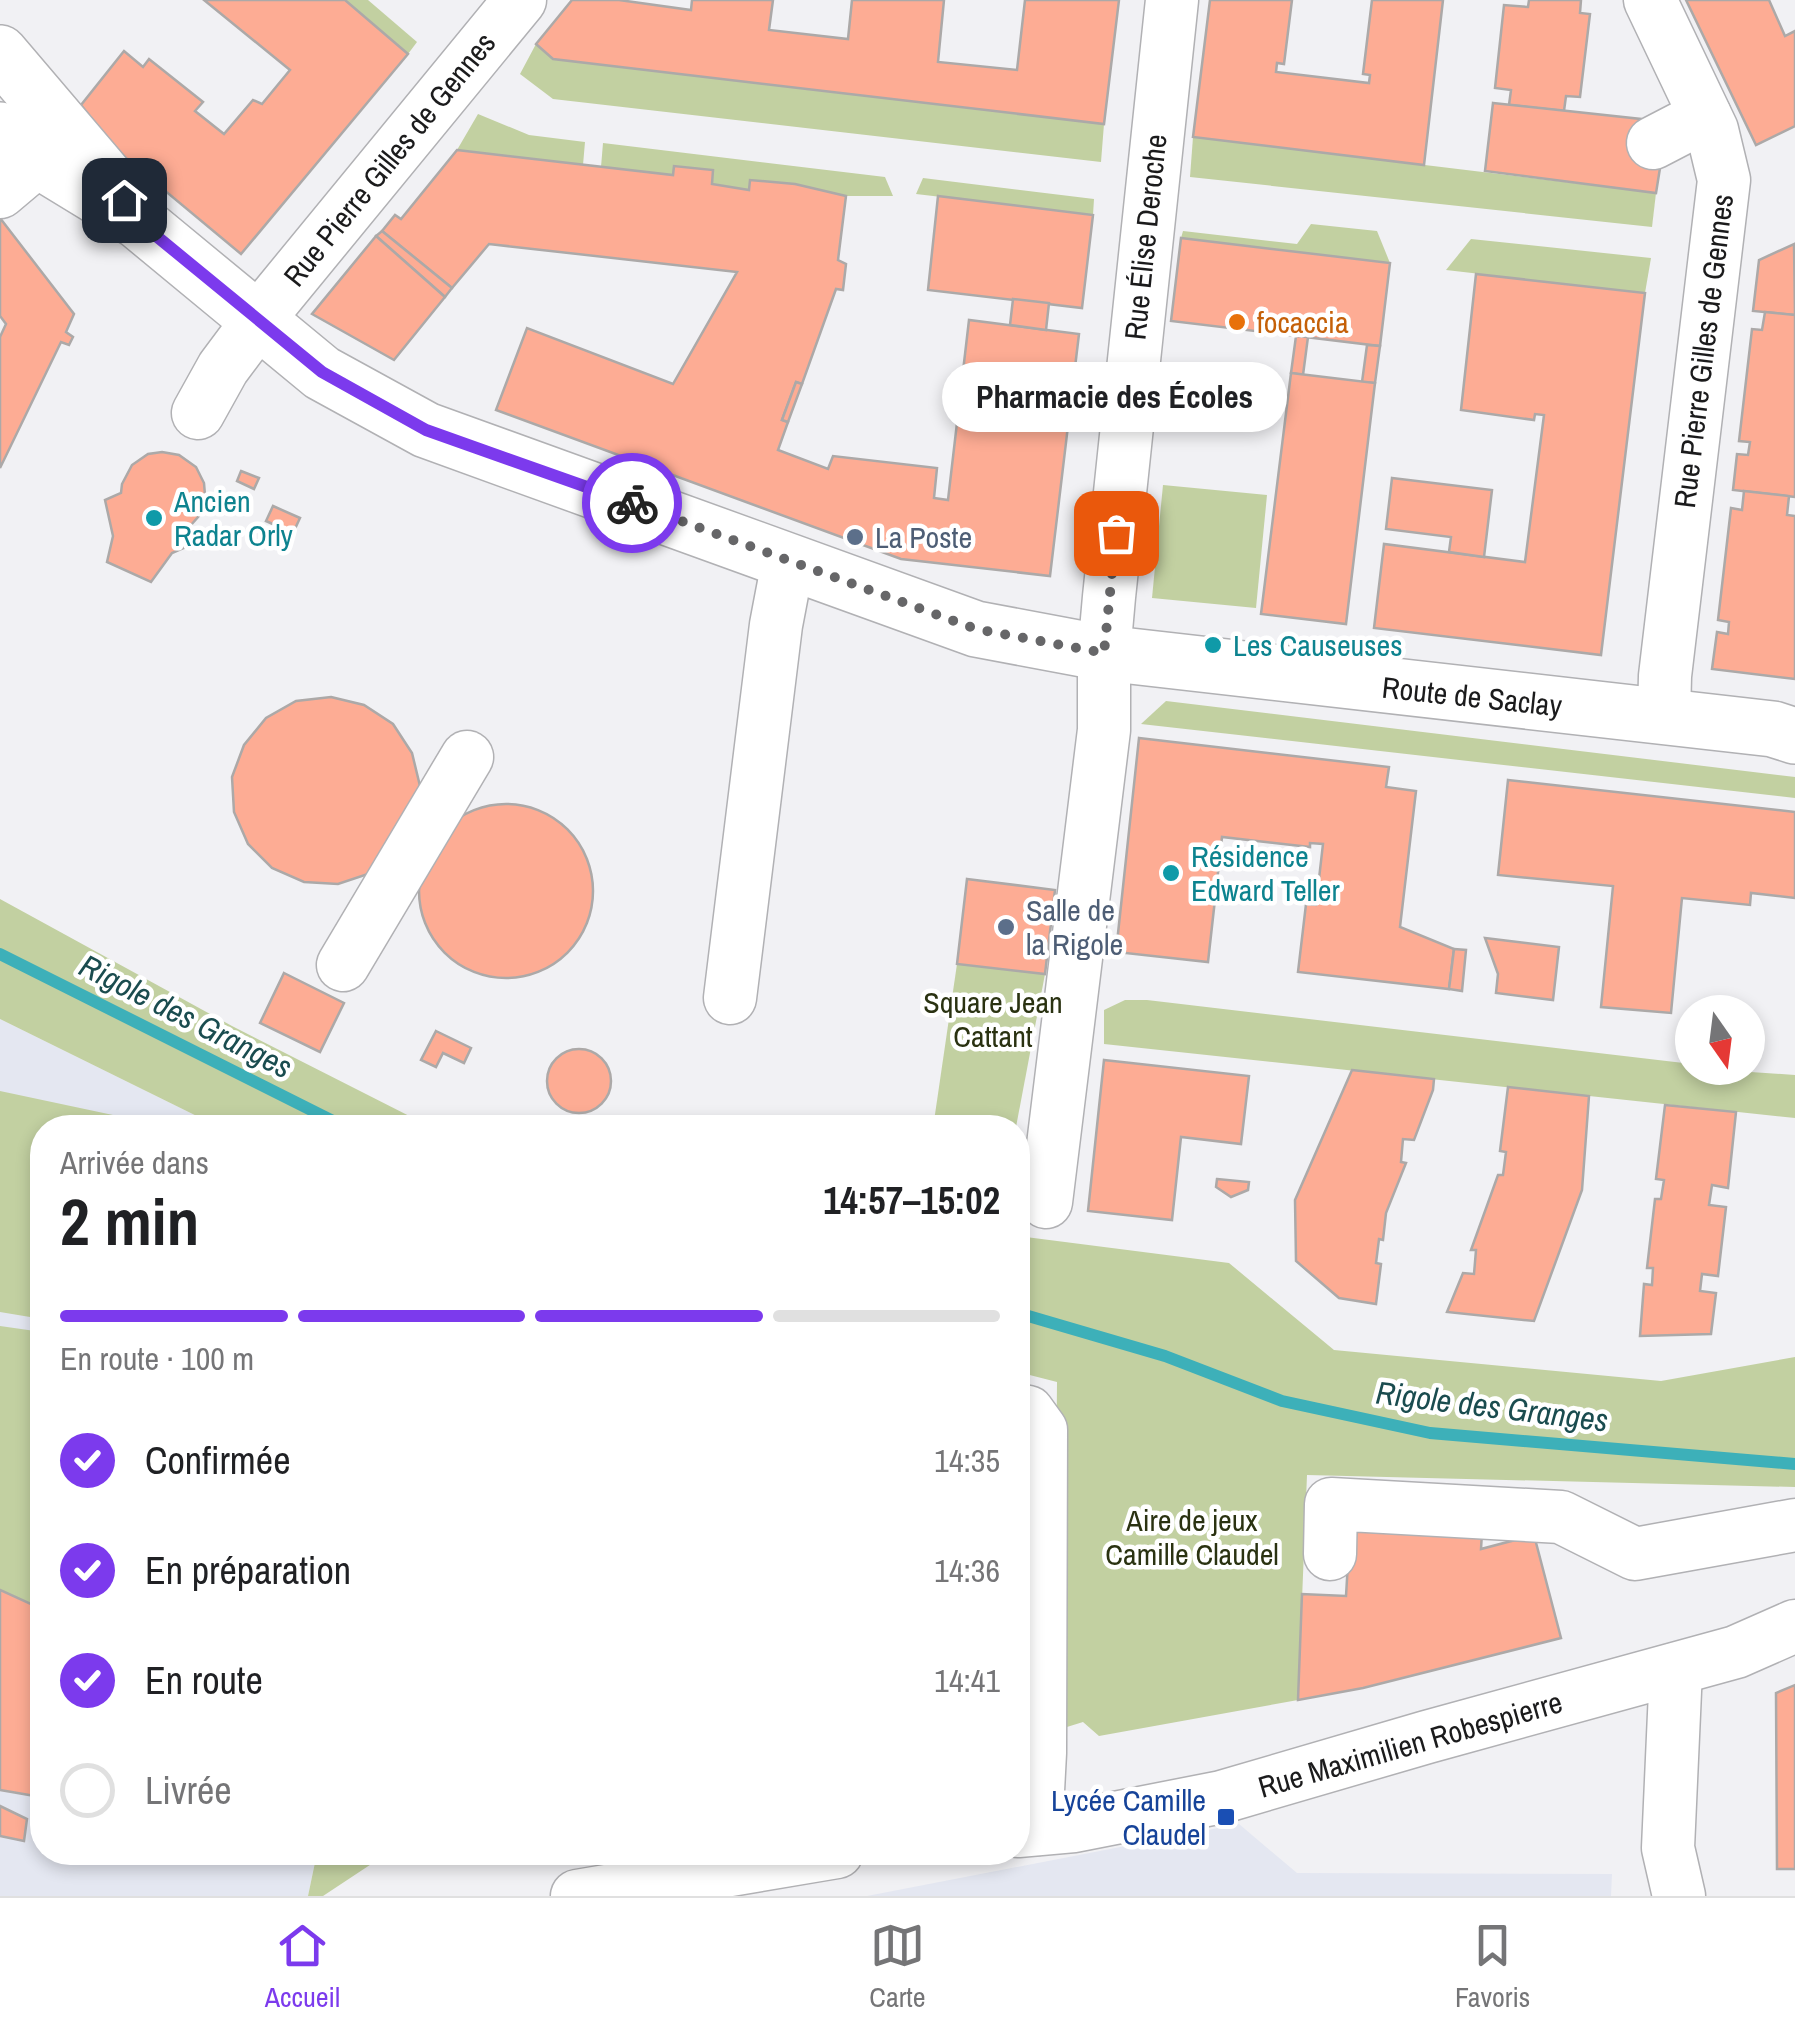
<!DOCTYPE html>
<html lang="fr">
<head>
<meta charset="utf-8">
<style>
	:root { --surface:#fff; --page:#f6f6f6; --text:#202124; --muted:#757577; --line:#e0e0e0; --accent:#7c3aed }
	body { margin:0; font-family:"Archivo Narrow",sans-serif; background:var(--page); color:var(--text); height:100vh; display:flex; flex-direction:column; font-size:38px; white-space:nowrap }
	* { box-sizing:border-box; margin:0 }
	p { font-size:32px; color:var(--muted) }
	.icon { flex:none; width:55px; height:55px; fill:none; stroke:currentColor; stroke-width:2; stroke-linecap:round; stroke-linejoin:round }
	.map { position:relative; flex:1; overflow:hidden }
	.sheet { position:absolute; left:30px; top:1115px; width:1000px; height:750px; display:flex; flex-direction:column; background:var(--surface); border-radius:40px; box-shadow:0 5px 15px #0003 }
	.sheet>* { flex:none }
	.needle { width:65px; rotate:166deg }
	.tools { position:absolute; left:1675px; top:995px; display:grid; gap:20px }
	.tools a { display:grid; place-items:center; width:90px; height:90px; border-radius:50%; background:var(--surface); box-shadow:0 5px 15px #0003; font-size:50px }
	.pin { position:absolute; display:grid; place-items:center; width:85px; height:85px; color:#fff; margin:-42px; border-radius:20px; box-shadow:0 5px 15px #0006 }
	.courier { position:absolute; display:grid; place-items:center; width:100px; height:100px; margin:-50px; border:8px solid #7c3aed; border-radius:50%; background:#fff; color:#222; box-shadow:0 2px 12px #0007 }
	.bubble { position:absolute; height:70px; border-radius:35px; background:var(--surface); box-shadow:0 5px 15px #0003; font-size:32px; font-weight:800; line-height:70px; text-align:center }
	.head em { font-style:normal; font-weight:800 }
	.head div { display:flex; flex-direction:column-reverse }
	.head { display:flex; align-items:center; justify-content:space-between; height:170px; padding:0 30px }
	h1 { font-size:65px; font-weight:800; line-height:75px }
	.bar { display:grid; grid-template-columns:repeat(4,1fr); gap:15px 10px; align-content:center; height:120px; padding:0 30px }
	.bar i { height:12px; border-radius:8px; background:var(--line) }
	.bar .selected { background:var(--accent) }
	.bar p { grid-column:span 4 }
	ol { padding:0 30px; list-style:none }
	li { display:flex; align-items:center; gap:30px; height:110px }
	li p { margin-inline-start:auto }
	li .icon { padding:10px; border-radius:50%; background:var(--accent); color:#fff; stroke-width:4 }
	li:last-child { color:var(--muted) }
	li i { width:55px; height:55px; border:5px solid var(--line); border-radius:50% }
	.tab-bar { display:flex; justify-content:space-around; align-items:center; height:140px; border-top:2px solid var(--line); background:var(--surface); font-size:28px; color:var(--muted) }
	.tab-bar a { display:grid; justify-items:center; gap:5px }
	.tab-bar .selected { color:var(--accent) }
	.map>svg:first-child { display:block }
</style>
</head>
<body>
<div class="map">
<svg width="1795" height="1896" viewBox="0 0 1795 1896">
	<rect width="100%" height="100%" fill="#f1f1f4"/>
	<!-- built -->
	<g fill="#e4e7f1">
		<path d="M0,1019L219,1127L42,1128V1852L317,1853L308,1896H0Z"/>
		<path d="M1239,1824L1297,1873L1612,1874L1611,1896H867Z"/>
	</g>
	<!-- green -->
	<g fill="#c2d0a1">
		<path d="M345,0H368L417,42L408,54Z"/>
		<path d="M536,44L553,59L1104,124L1101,162L553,99L520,74Z"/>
		<path d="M478,114L529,135L585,142L583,165L457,150Z"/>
		<path d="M1193,137L1656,193L1652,227L1190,177Z"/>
		<path d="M603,143L885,177L893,196H846L795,184L750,181L749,190L712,184L713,170L673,175L601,167Z"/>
		<path d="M923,178L1094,199L1093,215L916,194Z"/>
		<path d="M1311,224L1377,231L1390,263L1181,238L1183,231L1297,244Z"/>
		<path d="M1471,239L1651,258L1645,293L1446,270Z"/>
		<path d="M1163,485L1267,495L1256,608L1152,598Z"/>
		<path d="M1166,701L1795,777V798L1141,724Z"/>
		<path d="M0,899L232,1026L431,1127H219L0,1019Z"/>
		<path d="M957,964L1045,974L1016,1127L933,1128Z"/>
		<path d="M1125,1000H1147L1692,1064V1068L1795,1075V1118L1104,1044V1010Z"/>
		<path d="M0,1091L160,1125L42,1128V1319L0,1312Z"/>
		<path d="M1018,1236L1229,1263L1334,1350L1661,1381L1795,1357V1487L1307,1475L1298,1700L1099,1736L1083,1722L1054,1731L1057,1382L1018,1372Z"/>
		<path d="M0,1326L42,1332V1613L0,1595Z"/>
		<path d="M317,1853V1852L388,1853L323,1896H308Z"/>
	</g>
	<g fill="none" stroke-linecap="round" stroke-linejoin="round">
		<!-- stream -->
		<g stroke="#3db0b9" stroke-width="12">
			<path d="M0,954L347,1128"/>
			<path d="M1018,1313L1165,1356L1282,1401L1430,1433L1795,1464"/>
		</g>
	</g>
	<!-- building -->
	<g fill="#fdac94" stroke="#aca9a8" stroke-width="2.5">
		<path d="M204,0H345L408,54L241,254L116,150L81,105L124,51L143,67L149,59L203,102L195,111L224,134L253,100L262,104L290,70Z"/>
		<path d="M572,0H619L691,10L692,0H773L769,30L848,39L852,0H944L938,62L1017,70L1025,0H1119L1104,124L553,59L536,44Z"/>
		<path d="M1210,0H1292L1284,64L1277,63L1276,72L1369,83L1370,75L1363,74L1372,0H1443L1424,165L1193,137Z"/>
		<path d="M1529,0H1581L1580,13L1590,14L1580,97L1566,96L1564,111L1509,105L1511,90L1495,88L1504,5L1528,7Z"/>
		<path d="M1686,0H1769L1785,36L1795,31V126L1756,145Z"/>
		<path d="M1493,103L1641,119L1661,162L1656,193L1485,171Z"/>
		<path d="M457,150L673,175L674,166L713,170L712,184L749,190L750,180L795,184L846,196L838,260L846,264L843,290L836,289L802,384L796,382L782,420L788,422L778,450L828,469L833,456L937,468L934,498L948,500L969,320L1079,334L1050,576L901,559L496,410L527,328L673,384L737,272L489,244L452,288L382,231L395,215L401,219Z"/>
		<path d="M938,196L1093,215L1082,308L928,290Z"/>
		<path d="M0,218L74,314L66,332L73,337L69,345L61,342L0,468V337L6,324L0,316Z"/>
		<path d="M382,231L452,288L445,297L376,236Z"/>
		<path d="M376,236L445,297L394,360L312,314Z"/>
		<path d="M1181,238L1390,263L1380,346L1171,321Z"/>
		<path d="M1794,244L1795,315L1753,311L1759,260Z"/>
		<path d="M1476,274L1645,293L1601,655L1374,628L1384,544L1525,562L1544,415L1535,414L1534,420L1461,410Z"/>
		<path d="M1013,299L1049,303L1046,330L1010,325Z"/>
		<path d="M1765,312L1795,315V497L1733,490L1737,454L1748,455L1750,442L1739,441L1752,329L1762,330Z"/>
		<path d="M1296,336L1308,337L1303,375L1291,373Z"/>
		<path d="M1367,345L1380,346L1375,383L1362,382Z"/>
		<path d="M1291,373L1375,383L1346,624L1261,614Z"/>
		<path d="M796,382L802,384L788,422L782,420Z"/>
		<path d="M162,452L179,455L196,467L204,483L205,495L199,516L191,525L197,542L172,553L151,582L107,562L113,536L105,500L121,493L122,484L132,465L148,454Z"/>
		<path d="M241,471L259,478L254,489L237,481Z"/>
		<path d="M1392,478L1492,490L1484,557L1449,552L1451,537L1386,529Z"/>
		<path d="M1744,491L1789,496L1787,515L1795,516V679L1712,669L1717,632L1728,634L1729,622L1718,620L1731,508L1742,510Z"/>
		<path d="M273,506L300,518L293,533L266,521Z"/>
		<path d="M331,697L364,705L393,724L412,753L420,786L371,873L338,884L304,882L272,868L248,844L234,812L232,777L244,745L266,718L296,701Z"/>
		<path d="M1139,738L1389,767L1386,787L1416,791L1400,927L1454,949L1449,989L1298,972L1306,904L1316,905L1323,844L1310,843V847L1222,837L1208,962L1116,952Z"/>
		<path d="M1508,780L1795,812V898L1751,893L1750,905L1682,898L1671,1013L1601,1007L1613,886L1498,875Z"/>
		<circle cx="506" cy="891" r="87"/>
		<path d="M967,879L1055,890L1045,974L957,964Z"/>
		<path d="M1485,938L1559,947L1553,1000L1496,993L1498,974Z"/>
		<path d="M1454,949L1466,950L1462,991L1449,989Z"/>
		<path d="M284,973L344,1003L320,1052L260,1023Z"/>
		<path d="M436,1031L471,1048L464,1063L443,1053L436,1067L421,1060Z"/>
		<circle cx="579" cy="1081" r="32"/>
		<path d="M1104,1060L1249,1076L1241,1144L1181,1137L1172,1220L1088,1211Z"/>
		<path d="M1352,1070L1434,1079L1433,1090L1414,1140L1403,1139L1401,1162L1406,1163L1386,1213L1383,1240L1379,1239L1376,1263L1381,1264L1376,1304L1339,1298L1296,1261L1295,1200Z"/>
		<path d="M1508,1087L1589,1096L1582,1190L1534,1321L1447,1312L1463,1273L1474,1274L1476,1250H1471L1498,1175H1503L1506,1152L1500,1151Z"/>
		<path d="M1665,1105L1736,1112L1728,1188L1712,1185L1709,1205L1726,1207L1718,1276L1702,1274L1700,1291L1716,1293L1711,1334L1640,1336L1644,1284L1652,1285L1653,1268H1647L1655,1199H1661L1664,1180L1656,1179Z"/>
		<path d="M1217,1179L1249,1182L1248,1190L1231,1197L1216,1187Z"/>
		<path d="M1350,1529L1482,1533L1481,1549L1534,1535L1561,1638L1363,1688L1298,1700L1302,1594L1346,1596Z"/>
		<path d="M0,1590L42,1609V1761L35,1796L0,1790Z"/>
		<path d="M1795,1685V1869H1777L1776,1693Z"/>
		<path d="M0,1806L27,1819L24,1841L0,1836Z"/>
	</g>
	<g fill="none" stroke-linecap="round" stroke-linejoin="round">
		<!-- minor casing -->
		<g stroke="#b1b1b4" stroke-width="55">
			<g id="minor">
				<path d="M1650,0L1712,130L1724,180L1665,676L1664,716"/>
				<path d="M1653,143L1705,116"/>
				<path d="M0,192L38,160"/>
				<path d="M198,413L223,368L273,301L520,0"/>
				<path d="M343,965L467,757"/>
				<path d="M730,998L776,625L788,562"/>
				<path d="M1046,1202L1104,730V653L1109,597L1172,0"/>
				<path d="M1018,1410L1028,1412L1041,1430L1040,1753L1036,1829"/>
				<path d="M1330,1554L1331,1504L1561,1517L1635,1554L1795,1525"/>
				<path d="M1676,1669L1668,1848L1679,1896"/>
				<path d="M1018,1831L1074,1826L1222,1797L1427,1737L1736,1652L1795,1626"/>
				<path d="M577,1896L837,1852"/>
			</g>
		</g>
		<!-- major casing -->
		<g stroke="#b1b1b4" stroke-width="58">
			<g id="major">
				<path d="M0,53L120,194"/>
				<path d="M0,130L38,160L138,221L322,373L426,430L976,629L1104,653L1773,729L1795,736"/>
			</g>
		</g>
		<!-- minor -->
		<use href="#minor" stroke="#fff" stroke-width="52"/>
		<!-- major -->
		<use href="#major" stroke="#fff" stroke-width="55"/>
	</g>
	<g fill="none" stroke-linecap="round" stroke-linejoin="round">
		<!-- done -->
		<path stroke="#666668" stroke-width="10" stroke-dasharray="0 18" d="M632,503L976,629L1104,653L1116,533"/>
		<!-- route -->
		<path stroke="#7c3aed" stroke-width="12" d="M124,200L138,221L322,372L426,430L632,503"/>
	</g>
	<!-- markers -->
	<circle fill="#e8710a" stroke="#fff" stroke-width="4" cx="1237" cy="322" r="10"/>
	<g fill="#0f9aa8" stroke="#fff" stroke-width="4">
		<circle cx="154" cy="518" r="10"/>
		<circle cx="1213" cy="645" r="10"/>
		<circle cx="1171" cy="873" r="10"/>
	</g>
	<g fill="#5c6f8a" stroke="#fff" stroke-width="4">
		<circle cx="855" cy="537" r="10"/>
		<circle cx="1006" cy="927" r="10"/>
	</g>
	<rect fill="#1a4fb4" stroke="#fff" stroke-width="4" x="1216" y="1807" width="20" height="20" rx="5"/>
	<g text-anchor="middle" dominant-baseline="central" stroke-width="9" stroke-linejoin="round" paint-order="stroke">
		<!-- street labels -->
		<g font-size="30" fill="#1b1b1c" stroke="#fff">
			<text transform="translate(389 159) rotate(-51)">Rue Pierre Gilles de Gennes</text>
			<text transform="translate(1145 237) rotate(-84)">Rue Élise Deroche</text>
			<text transform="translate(1703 351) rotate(-83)">Rue Pierre Gilles de Gennes</text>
			<text transform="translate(1472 696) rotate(6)">Route de Saclay</text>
			<text transform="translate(1410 1744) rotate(-16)">Rue Maximilien Robespierre</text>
		</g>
		<!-- food labels -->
		<g font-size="30" fill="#c56008" stroke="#fff" text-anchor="start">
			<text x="1257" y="322">focaccia</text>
		</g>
		<!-- culture labels -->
		<g font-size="30" fill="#0d838f" stroke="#fff" text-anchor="start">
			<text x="174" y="501">Ancien<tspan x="174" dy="34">Radar Orly</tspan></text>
			<text x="1233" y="645">Les Causeuses</text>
			<text x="1191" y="856">Résidence<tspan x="1191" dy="34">Edward Teller</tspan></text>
		</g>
		<!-- service labels -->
		<g font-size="30" fill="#4e5e75" stroke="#fff" text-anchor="start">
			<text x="875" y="537">La Poste</text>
			<text x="1026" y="910">Salle de<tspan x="1026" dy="34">la Rigole</tspan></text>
		</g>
		<!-- park labels -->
		<g font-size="30" fill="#2a3211" stroke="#fff">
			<text x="993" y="1002">Square Jean<tspan x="993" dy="34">Cattant</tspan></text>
			<text x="1192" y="1520">Aire de jeux<tspan x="1192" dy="34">Camille Claudel</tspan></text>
		</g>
		<!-- transit labels -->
		<g font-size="30" fill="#164399" stroke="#fff" text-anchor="end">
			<text x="1206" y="1800">Lycée Camille<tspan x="1206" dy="34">Claudel</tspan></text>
		</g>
		<!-- water labels -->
		<g font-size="32" font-style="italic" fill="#1a4c4f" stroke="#fff">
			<text transform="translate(186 1016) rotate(27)">Rigole des Granges</text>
			<text transform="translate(1492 1406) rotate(7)">Rigole des Granges</text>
		</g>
	</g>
</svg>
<div class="tools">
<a><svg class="needle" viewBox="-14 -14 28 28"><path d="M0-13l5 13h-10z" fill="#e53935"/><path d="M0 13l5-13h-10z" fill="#757577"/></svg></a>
</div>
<div class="pin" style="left:1116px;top:533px;background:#ea580c"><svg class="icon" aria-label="bag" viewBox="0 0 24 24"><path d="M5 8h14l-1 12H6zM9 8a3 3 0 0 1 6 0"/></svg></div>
<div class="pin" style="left:124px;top:200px;background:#1f2937"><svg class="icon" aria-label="home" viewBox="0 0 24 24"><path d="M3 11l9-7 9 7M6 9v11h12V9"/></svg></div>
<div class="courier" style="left:632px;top:503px"><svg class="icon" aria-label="bike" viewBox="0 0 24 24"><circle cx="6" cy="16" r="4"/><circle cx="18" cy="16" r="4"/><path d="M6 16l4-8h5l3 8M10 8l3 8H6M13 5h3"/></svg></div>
<div class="bubble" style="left:942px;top:362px;width:345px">Pharmacie des Écoles</div>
<section class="sheet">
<div class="head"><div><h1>2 min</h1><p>Arrivée dans</p></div><em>14:57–15:02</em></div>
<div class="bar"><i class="selected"></i><i class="selected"></i><i class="selected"></i><i></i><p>En route · 100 m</p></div>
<ol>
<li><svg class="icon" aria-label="check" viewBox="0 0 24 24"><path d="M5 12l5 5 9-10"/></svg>Confirmée<p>14:35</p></li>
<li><svg class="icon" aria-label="check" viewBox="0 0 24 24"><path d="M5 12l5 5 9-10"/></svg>En préparation<p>14:36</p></li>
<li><svg class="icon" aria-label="check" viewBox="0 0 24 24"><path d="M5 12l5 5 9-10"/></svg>En route<p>14:41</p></li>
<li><i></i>Livrée</li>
</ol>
</section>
</div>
<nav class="tab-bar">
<a class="selected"><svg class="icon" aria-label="home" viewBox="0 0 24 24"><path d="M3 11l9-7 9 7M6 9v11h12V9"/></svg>Accueil</a>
<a><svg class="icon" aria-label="map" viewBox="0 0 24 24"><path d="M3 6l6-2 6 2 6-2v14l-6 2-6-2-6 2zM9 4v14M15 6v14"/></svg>Carte</a>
<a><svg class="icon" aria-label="saved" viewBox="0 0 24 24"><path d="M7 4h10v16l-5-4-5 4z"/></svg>Favoris</a>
</nav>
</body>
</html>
